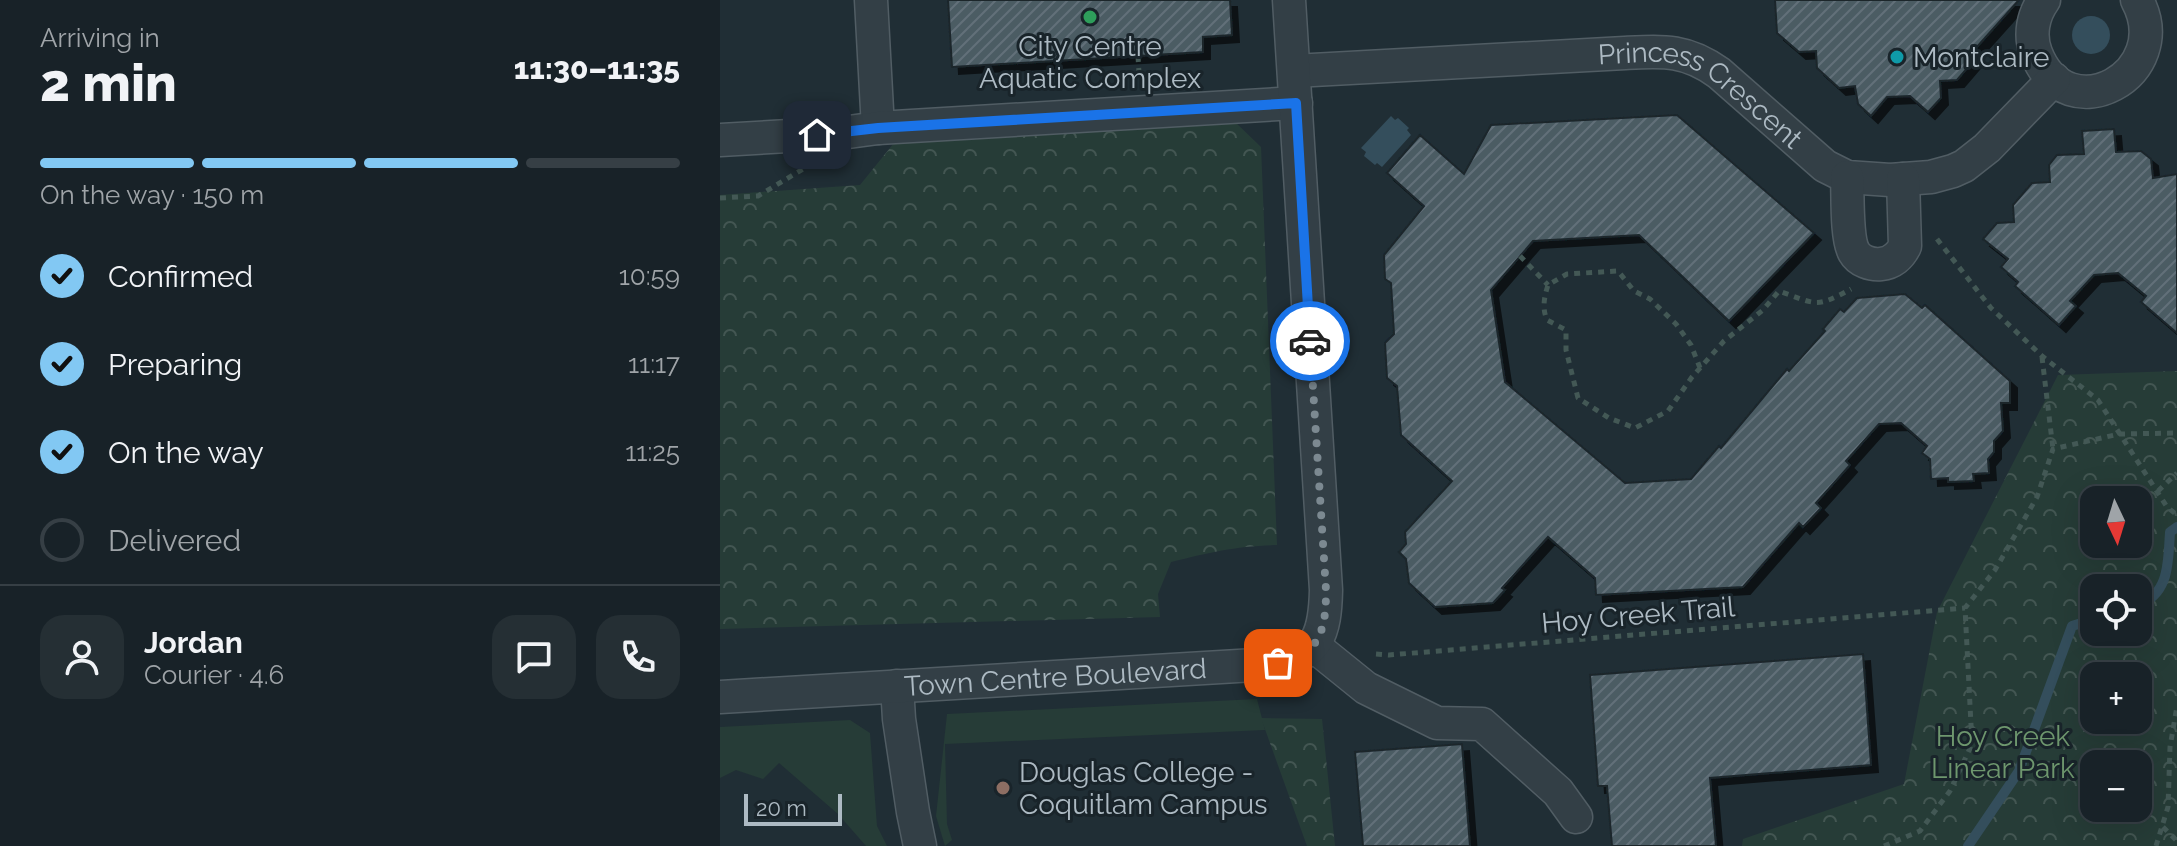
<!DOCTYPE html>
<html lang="en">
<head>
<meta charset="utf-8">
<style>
	:root { --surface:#182228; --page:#252f34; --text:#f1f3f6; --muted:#9fa4a8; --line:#363f45; --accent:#82c8f3 }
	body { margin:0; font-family:Raleway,sans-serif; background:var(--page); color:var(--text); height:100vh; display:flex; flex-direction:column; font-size:30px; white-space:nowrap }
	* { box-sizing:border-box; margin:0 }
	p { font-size:26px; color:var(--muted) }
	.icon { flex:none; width:44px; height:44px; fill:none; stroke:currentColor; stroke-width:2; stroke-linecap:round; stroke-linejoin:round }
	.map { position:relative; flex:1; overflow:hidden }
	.side { display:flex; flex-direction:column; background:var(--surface); width:720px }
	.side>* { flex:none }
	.needle { width:52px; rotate:176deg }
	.fabs { position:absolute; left:1360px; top:486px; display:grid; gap:16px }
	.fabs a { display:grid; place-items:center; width:72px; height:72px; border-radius:16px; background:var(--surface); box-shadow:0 8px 32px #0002,0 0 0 2px var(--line); font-size:40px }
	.scale { position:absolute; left:24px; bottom:20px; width:98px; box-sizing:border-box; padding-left:8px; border:4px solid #adbac3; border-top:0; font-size:22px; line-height:28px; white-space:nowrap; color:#adbac3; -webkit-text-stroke:6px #19242a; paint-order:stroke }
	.pin { position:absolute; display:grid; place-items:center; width:68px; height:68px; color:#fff; margin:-34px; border-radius:16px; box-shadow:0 4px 12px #0006 }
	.courier { position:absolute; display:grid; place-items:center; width:80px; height:80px; margin:-40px; border:6px solid #1a73e8; border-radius:50%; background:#fff; color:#222; box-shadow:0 2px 10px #0007 }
	.headline em { font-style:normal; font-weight:800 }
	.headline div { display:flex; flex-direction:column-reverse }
	.headline { display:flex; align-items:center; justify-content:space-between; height:136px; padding:0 40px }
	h1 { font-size:52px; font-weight:800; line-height:60px }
	.bar { display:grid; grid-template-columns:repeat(4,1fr); gap:12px 8px; align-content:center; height:96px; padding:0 40px }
	.bar i { height:10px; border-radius:6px; background:var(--line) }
	.bar .on { background:var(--accent) }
	.bar p { grid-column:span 4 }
	.line { display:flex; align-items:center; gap:20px; padding:0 40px; border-top:2px solid var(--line) }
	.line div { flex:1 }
	.round { display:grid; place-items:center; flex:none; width:84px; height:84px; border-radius:24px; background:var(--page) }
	ol { padding:0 40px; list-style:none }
	li { display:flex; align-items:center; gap:24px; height:88px }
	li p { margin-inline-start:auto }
	li .icon { padding:8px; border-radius:50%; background:var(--accent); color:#111; stroke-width:4 }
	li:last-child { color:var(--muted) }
	li i { width:44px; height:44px; border:4px solid var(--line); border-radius:50% }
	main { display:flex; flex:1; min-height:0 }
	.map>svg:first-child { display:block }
</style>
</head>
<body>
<main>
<section class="side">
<div class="headline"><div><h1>2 min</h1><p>Arriving in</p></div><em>11:30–11:35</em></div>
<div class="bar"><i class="on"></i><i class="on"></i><i class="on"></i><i></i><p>On the way · 150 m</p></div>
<ol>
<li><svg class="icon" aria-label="check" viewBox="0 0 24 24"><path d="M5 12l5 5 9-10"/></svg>Confirmed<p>10:59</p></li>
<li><svg class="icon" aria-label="check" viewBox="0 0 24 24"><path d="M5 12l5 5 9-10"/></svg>Preparing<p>11:17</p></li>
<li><svg class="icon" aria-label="check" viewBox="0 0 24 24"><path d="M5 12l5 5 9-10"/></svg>On the way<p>11:25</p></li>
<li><i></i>Delivered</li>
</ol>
<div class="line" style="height:144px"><a class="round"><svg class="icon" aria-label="person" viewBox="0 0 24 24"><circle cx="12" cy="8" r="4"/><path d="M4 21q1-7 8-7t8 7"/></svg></a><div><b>Jordan</b><p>Courier · 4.6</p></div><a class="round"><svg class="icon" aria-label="chat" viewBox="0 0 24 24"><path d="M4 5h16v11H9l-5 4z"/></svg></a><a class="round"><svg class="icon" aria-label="phone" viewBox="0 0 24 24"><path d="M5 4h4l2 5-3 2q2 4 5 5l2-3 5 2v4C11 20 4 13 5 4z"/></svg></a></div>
</section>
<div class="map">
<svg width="1457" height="846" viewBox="0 0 1457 846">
	<defs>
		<pattern id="forest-crowns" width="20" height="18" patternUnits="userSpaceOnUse" patternTransform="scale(2)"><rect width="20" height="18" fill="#263c37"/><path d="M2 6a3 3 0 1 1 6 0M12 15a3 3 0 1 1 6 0" fill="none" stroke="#435652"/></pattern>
		<pattern id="building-hatch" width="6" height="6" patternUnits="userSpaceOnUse" patternTransform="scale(2)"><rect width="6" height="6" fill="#4b5b64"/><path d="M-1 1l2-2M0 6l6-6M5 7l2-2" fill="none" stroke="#627079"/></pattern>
		<filter id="shadow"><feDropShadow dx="7" dy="7" stdDeviation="0" flood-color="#0009"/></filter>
	</defs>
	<rect width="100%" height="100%" fill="#202e35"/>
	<!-- green -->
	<g fill="#263c37">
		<path d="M537,699L545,730L225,744L227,824L232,840L225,846L216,816L227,714Z"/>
		<path d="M130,720L150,733L157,826L167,846H146L118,814L59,763L43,779L16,770L0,778V727Z"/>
	</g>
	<!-- forest -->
	<g fill="url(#forest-crowns)" fill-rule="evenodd">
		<path d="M514,121L541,147L557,545C516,546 491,552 451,562L438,594L440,617L0,629V195L140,185L178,138Z"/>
		<path d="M1457,371V846H1022L1023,839L1184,784L1217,612L1338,375ZM1418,500V544H1374V500ZM1418,588V632H1374V588ZM1374,676H1418V720H1374ZM1374,764H1418V808H1374Z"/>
		<path d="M541,718L602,719L615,846H587Z"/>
	</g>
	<!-- water -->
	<g fill="#344e5c">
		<circle cx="1371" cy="35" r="19"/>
		<path d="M671,116L675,120L678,118L689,128L687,130L691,135L662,167L657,163L655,165L644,156L646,152L641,148Z"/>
	</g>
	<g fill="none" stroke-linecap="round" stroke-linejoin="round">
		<!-- stream -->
		<g stroke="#344e5c" stroke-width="10">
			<path d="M1418,605C1450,594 1448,561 1450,532L1457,527"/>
			<path d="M1248,846L1299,771L1352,626L1374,619"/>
		</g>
	</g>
	<!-- building -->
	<g fill="url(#building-hatch)" stroke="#1b262c" stroke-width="2" filter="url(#shadow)">
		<path d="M228,0H510L512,35L483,37V52L232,67Z"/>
		<path d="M1055,0H1299L1256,48V58L1237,80L1220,81L1221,98L1208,112L1190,96L1167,97L1151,116L1138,104L1135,86L1119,88L1097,68L1096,51L1079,52L1057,33Z"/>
		<path d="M957,115L1094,233L1009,321L919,235L813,241L771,290L785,382L905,483L971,479L999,446L1001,448L1067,369L1069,371L1105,331L1103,329L1120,309L1124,312L1137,298L1185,294L1202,308L1205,305L1290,381V403H1281L1283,431L1274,441V452L1268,459L1269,473L1253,474L1254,481L1228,482V478L1211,479L1210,459L1202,453L1207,446L1181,423L1159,424L1126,461L1130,465L1096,503L1101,508L1083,527L1079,523L1023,587L876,595L875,578L828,537L782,588L785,590L773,603L715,607L689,583L686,559L679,552L686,544L685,532L732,481L681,435L677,386L667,378L665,343L674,334L671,283L665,279L664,255L704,206L667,173L700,135L744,174L771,125Z"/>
		<path d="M1394,129L1396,152L1421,151L1431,159L1433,178L1457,174V333L1421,302L1426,296L1398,273L1374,275L1350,301L1356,306L1339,325L1295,286L1298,282L1281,267L1288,259L1263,239L1277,223L1294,222L1293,205L1312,183L1330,182L1329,165L1337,155L1364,154L1362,131Z"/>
		<path d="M1143,654L1151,765L990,778L996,846H892L887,786H878L870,675Z"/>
		<path d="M742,744L750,846H643L635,752Z"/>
	</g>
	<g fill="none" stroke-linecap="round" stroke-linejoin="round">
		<!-- minor casing -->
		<g stroke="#515d64" stroke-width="35">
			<g id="minor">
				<path d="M151,0L158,128"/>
				<path d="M1324,0C1313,15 1309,35 1316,53C1347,134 1457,74 1417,0"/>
				<path id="s1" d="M574,71L905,53C943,51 966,49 999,73L1105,166L1127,177L1170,180L1211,177L1233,171L1244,166L1267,148L1334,79"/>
				<path d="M0,140L121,133L158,128L576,103"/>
				<path d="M1127,177C1128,194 1126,238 1134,252C1139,261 1151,265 1161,264C1172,263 1180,256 1185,246L1183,179"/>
				<path d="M594,646L646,688L717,723L762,724L838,792L856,817"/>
				<path d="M177,686L179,719L193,812L200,846"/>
				<path id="s2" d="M0,697L552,664C599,656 605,633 606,590L569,0"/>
			</g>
		</g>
		<!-- path -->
		<g stroke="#435855" stroke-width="5" stroke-dasharray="6 6" stroke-linecap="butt">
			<path d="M418,56L419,73"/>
			<path d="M0,198L38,196L83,169"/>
			<path d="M1217,239L1271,308L1322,356L1378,400L1447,507L1457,515"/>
			<path d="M800,256L828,285"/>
			<path d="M1322,357L1333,449"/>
			<path d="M980,368L971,345L956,324L930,299L914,291L898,271L847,274L828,285C824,298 822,308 827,320L846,330V350L858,398L889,418L915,428L948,411L972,377L1004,341L1043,310L1059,291C1096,304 1095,309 1131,289"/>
			<path d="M1438,491L1457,473"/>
			<path d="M656,654L669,655L1245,608"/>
			<path d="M1443,827L1457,841"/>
			<path d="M1164,846L1200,831L1230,791L1252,744L1245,608L1275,570L1317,497L1333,449L1399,434L1457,433"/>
			<path d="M1436,846L1448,807L1450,747L1457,706"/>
		</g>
		<!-- minor -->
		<use href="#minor" stroke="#333f46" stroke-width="32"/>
	</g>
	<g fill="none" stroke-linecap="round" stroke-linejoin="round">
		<!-- done -->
		<path stroke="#7c8991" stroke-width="8" stroke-dasharray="0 14.4" d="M558,663C601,654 606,629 606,590L590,341"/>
		<!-- route -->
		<path stroke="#1a73e8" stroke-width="10" d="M97,135L158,128L576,103L590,341"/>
	</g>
	<!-- markers -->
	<circle fill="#2e9e5b" stroke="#19242a" stroke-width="3" cx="370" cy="17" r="8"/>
	<circle fill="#0f9aa8" stroke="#19242a" stroke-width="3" cx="1177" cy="57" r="8"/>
	<circle fill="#8d6e63" stroke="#19242a" stroke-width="3" cx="283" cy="788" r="8"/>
	<g text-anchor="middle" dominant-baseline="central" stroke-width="6" stroke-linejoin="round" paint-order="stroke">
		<!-- poi labels -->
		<g font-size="28" fill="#adbac3" stroke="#19242a" text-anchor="start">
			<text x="370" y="46" text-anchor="middle">City Centre<tspan x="370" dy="32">Aquatic Complex</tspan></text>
			<text x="1193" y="57">Montclaire</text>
			<text x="299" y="772">Douglas College -<tspan x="299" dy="32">Coquitlam Campus</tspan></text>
		</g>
		<!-- street labels -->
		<g font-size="28" fill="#adbac3" stroke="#19242a">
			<text stroke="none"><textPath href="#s1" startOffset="420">Princess Crescent</textPath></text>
			<text transform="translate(918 615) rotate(-5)">Hoy Creek Trail</text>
			<text stroke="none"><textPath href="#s2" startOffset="336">Town Centre Boulevard</textPath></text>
		</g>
		<!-- park labels -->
		<g font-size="28" fill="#6e976e" stroke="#19242a">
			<text x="1283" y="736">Hoy Creek<tspan x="1283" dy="32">Linear Park</tspan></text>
		</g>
	</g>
</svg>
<div class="fabs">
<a><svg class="needle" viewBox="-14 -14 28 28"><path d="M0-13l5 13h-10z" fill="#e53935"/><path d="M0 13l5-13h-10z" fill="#9fa4a8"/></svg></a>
<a><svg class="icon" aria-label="locate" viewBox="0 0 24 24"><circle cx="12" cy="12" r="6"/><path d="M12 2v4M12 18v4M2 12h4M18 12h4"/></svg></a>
<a>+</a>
<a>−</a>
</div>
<div class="scale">20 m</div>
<div class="pin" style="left:558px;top:663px;background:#ea580c"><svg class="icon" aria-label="bag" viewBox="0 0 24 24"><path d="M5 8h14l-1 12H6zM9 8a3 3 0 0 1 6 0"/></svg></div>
<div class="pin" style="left:97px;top:135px;background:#1f2937"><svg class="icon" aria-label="home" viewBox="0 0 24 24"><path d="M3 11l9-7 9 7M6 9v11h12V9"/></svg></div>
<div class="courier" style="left:590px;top:341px"><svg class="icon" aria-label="car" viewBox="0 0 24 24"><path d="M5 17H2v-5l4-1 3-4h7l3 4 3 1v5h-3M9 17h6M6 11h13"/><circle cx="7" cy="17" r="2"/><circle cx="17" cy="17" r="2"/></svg></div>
</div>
</main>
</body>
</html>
